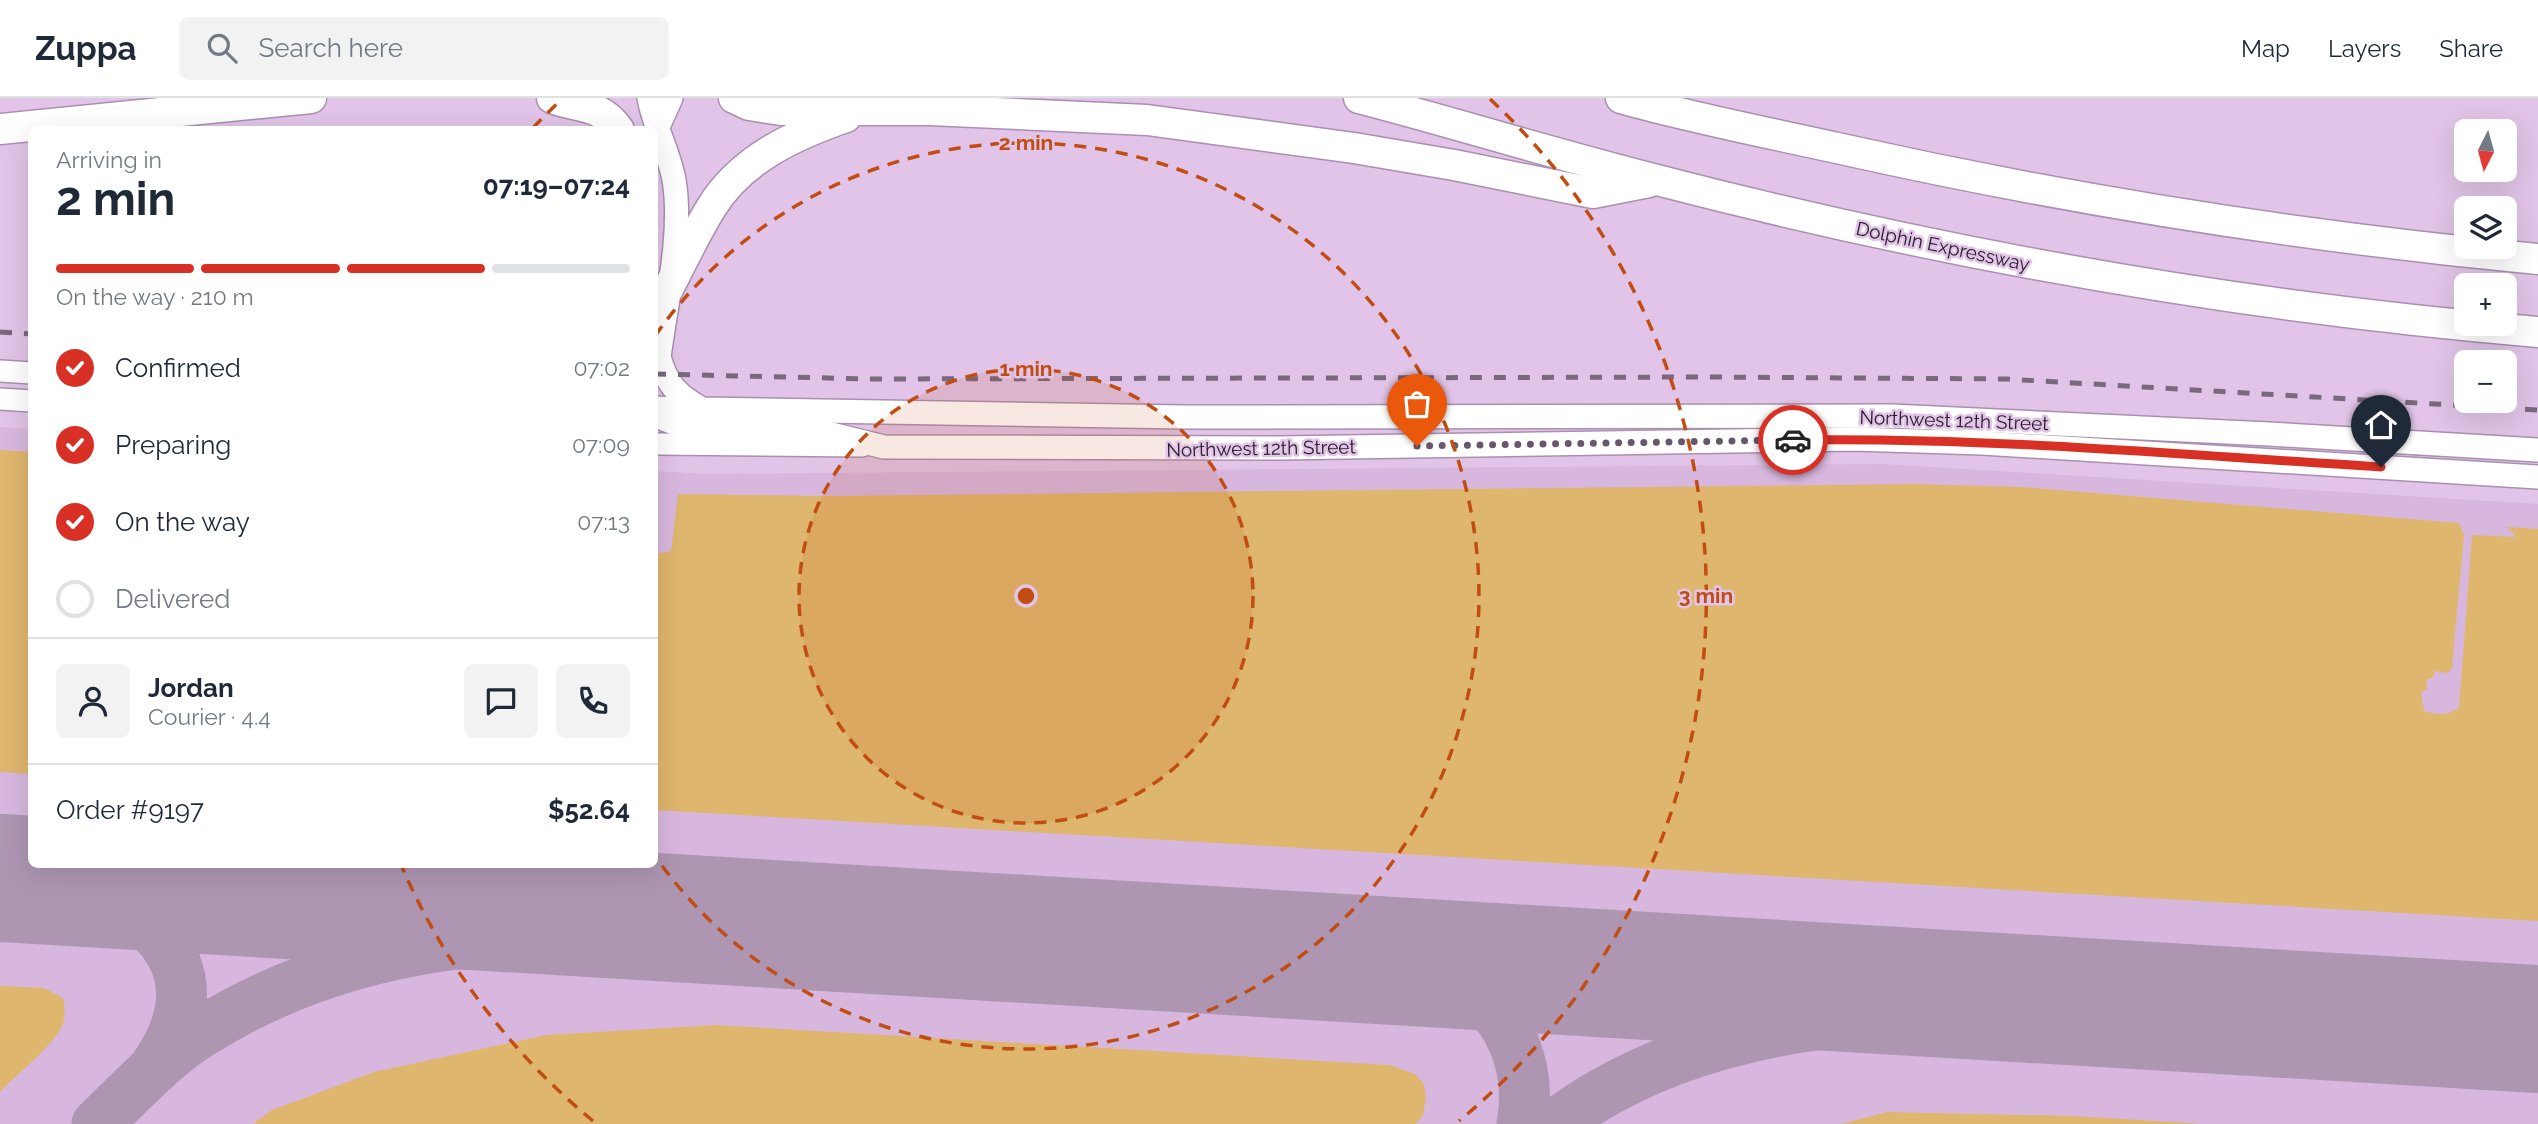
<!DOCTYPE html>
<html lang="en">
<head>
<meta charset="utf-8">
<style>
	:root { --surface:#fff; --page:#f2f2f3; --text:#1f2937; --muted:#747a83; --line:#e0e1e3; --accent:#d93025 }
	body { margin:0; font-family:Raleway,sans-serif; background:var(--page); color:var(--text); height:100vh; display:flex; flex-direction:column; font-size:26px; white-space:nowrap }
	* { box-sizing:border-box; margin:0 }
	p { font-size:23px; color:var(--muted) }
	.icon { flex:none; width:38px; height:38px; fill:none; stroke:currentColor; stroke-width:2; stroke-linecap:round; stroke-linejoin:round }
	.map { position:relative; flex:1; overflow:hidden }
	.drawer { position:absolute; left:28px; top:28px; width:630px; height:742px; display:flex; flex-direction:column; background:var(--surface); border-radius:10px; box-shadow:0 7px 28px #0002 }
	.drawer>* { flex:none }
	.needle { width:46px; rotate:186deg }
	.fabs { position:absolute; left:2454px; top:21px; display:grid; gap:14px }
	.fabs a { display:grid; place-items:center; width:63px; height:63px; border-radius:10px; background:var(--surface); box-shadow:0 7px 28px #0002; font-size:35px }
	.pin { position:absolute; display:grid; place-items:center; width:60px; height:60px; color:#fff; margin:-72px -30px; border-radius:50% 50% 50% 0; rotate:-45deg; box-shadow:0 0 7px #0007 }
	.pin .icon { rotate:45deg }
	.courier { position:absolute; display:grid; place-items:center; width:70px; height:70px; margin:-35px; border:5px solid #d93025; border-radius:50%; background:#fff; color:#222; box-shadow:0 2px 9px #0007 }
	.head em { font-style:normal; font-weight:700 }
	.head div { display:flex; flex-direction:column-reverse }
	.head { display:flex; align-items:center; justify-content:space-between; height:119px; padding:0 28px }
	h1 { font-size:46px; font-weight:700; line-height:52px }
	.bar { display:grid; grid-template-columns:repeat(4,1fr); gap:10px 7px; align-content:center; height:84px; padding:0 28px }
	.bar i { height:9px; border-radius:5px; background:var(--line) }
	.bar .selected { background:var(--accent) }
	.bar p { grid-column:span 4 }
	.line { display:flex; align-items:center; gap:18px; padding:0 28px; border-top:2px solid var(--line) }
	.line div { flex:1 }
	.round { display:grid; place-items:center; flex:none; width:74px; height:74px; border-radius:10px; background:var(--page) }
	ol { padding:0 28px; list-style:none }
	li { display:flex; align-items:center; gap:21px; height:77px }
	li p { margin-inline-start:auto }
	li .icon { padding:7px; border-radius:50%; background:var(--accent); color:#fff; stroke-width:4 }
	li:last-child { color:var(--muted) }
	li i { width:38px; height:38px; border:4px solid var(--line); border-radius:50% }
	header { display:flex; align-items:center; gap:42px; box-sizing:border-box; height:98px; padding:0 35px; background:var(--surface); border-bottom:2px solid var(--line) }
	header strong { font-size:33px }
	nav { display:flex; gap:38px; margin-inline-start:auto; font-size:24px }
	.search { width:490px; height:63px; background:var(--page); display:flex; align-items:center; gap:18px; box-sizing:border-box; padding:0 24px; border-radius:10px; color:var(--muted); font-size:26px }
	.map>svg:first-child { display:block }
</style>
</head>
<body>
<header>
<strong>Zuppa</strong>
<div class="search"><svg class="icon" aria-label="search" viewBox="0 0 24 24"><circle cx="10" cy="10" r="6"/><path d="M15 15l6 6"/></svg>Search here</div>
<nav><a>Map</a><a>Layers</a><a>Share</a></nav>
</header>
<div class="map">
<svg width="2538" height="1026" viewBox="0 0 2538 1026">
	<rect width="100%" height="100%" fill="#e1c4e7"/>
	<!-- built -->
	<path fill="#d8b7de" d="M0,329L31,331L32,766H654L655,373L709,376L1883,366L2538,406V1026H0Z"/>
	<!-- green -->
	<g fill="#dfb66d">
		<path d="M0,352L31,354V676L0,674Z"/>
		<path d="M1914,386L2022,389L2459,425L2464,437L2452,570L2448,575L2434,573V579L2427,581V591L2421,594L2424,613C2438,617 2446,618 2459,610L2472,437L2516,439L2507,429L2538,431V823L655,712V456L671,453L678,396L828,398Z"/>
		<path d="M0,888L44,890L63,900C65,910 66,918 62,928C53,948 16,977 0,994Z"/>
		<path d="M716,927L1389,967L1415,976L1424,986L1426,1000L1423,1018L1415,1026H253L272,1012L374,974L546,937Z"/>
		<path d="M1887,1014L2073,1018L2205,1026H1841Z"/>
	</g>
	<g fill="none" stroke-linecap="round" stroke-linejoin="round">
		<!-- taxiway -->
		<g stroke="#ae96b2" stroke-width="51">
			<path d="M0,795L310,798"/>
			<path d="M94,796C175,828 209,890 156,967"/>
			<path d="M1399,864C1420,869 1442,874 1461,885C1511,914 1532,971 1522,1026"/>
			<path d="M2530,931H2538"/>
			<path d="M97,1026C130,995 162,959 200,935C355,837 518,835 695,836C778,836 861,837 944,837"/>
			<path d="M1556,1026C1706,912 1909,914 2088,917C2157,918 2226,918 2295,918"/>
		</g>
		<!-- runway -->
		<path stroke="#ae96b2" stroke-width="128" d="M0,780L2538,931"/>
		<!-- tertiary casing -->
		<g stroke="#aa8fb0" stroke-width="24">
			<g id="tertiary">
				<path d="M0,273L32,275"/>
				<path d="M0,301L32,303"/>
				<path d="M654,309L702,311"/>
				<path d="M654,346L862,348"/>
			</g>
		</g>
		<!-- secondary casing -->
		<g stroke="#aa8fb0" stroke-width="26">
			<g id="secondary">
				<path d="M649,0C654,28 669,54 674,82C683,134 666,206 659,259L655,272"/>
				<path d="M654,38L671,0"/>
				<path d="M659,259C667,287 677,297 702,311L1185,319L1892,318L2269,336L2538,352"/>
				<path d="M654,317L678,327L695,332L823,334L884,349L1281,350L1854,341L1982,345L2538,379"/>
			</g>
		</g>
		<!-- motorway casing -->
		<g stroke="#aa8fb0" stroke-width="33">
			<g id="motorway">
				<path d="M552,0C578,10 601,5 619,32"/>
				<path d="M734,0L749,7L781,12H930L1147,22L1354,50L1454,67L1593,95L1649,84"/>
				<path d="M1359,0C1459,26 1557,57 1657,82C1946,157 2240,209 2538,234"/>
				<path d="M1621,0C1692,20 1765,34 1837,50C2069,102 2302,139 2538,161"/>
				<path d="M0,31L311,0"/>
				<path d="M668,191C682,164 695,136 711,110C741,61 794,37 846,19"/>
			</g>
		</g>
		<!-- tertiary -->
		<use href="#tertiary" stroke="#fff" stroke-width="21"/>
		<!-- secondary -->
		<use href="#secondary" stroke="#fff" stroke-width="23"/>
		<!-- motorway -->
		<use href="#motorway" stroke="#fff" stroke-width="30"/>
		<!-- rail -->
		<g stroke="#7a687e" stroke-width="5" stroke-dasharray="12 12" stroke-linecap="butt">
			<path d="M0,234L32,236"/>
			<path d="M654,276L872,281L1711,279L2006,281L2538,312"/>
		</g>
	</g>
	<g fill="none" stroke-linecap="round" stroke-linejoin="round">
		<!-- done -->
		<path stroke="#67576b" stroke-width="7" stroke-dasharray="0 12.6" d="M1417,348L1793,342"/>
		<!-- route -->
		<path stroke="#d93025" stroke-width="9" d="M1793,342C1989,339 2185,357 2381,369"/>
	</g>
	<!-- distance rings -->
	<circle cx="1026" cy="498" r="227" fill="#c14d12" fill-opacity=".12"/>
	<g fill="none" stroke="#c14d12" stroke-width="3.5" stroke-dasharray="12 9">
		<circle cx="1026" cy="498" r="227"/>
		<path d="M655 238A453 453 0 1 1 655 758"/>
		<path d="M593 1023A680 680 0 0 1 402 769M533 30A680 680 0 0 1 562 1M1490 1A680 680 0 0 1 1459 1023"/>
	</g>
	<g text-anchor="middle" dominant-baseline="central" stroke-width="5" stroke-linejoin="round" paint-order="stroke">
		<!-- street labels -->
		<g font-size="19" fill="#261c28" stroke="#e1c4e7">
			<text transform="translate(1943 148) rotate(12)">Dolphin Expressway</text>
			<text transform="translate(1954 322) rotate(2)">Northwest 12th Street</text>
			<text transform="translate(1261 350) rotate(-1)">Northwest 12th Street</text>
		</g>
	</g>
	<circle cx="1026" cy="498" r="10" fill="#c14d12" stroke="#e1c4e7" stroke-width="3.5"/>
	<g font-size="21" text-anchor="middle" font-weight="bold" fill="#c14d12" stroke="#e1c4e7" stroke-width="5" stroke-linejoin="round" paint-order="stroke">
		<text x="1026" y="52">2 min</text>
		<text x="1026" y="278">1 min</text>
		<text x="1706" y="505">3 min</text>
	</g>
</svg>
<div class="fabs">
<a><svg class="needle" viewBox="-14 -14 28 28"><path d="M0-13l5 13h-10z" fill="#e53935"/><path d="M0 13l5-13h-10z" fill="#747a83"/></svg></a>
<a><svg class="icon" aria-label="layers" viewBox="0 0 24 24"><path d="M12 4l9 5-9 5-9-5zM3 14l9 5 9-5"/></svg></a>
<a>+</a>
<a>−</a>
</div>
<div class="pin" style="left:1417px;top:348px;background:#ea580c"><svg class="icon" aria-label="bag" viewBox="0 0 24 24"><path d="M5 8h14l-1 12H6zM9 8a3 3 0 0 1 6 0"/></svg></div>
<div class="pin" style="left:2381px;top:369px;background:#1f2937"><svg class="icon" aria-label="home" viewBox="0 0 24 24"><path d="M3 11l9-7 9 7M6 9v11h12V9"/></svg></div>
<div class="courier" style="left:1793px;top:342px"><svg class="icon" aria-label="car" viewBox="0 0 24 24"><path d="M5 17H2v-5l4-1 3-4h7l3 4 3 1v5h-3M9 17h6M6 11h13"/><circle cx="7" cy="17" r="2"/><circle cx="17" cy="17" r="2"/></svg></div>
<section class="drawer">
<div class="head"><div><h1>2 min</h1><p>Arriving in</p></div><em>07:19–07:24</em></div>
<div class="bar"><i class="selected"></i><i class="selected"></i><i class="selected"></i><i></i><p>On the way · 210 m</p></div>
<ol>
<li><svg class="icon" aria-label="check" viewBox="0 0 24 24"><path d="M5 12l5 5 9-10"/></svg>Confirmed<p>07:02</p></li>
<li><svg class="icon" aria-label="check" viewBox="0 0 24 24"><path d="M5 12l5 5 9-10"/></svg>Preparing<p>07:09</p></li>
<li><svg class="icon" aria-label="check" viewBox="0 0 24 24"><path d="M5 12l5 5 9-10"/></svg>On the way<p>07:13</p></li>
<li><i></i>Delivered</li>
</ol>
<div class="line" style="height:126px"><a class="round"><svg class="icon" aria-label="person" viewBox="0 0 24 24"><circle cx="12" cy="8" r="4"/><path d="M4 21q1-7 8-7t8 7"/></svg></a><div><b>Jordan</b><p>Courier · 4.4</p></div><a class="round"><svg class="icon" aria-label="chat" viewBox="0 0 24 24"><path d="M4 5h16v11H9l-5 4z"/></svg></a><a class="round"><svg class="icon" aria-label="phone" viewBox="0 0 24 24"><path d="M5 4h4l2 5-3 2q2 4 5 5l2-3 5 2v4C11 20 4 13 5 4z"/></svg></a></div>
<div class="line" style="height:91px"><div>Order #9197</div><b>$52.64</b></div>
</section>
</div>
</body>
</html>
